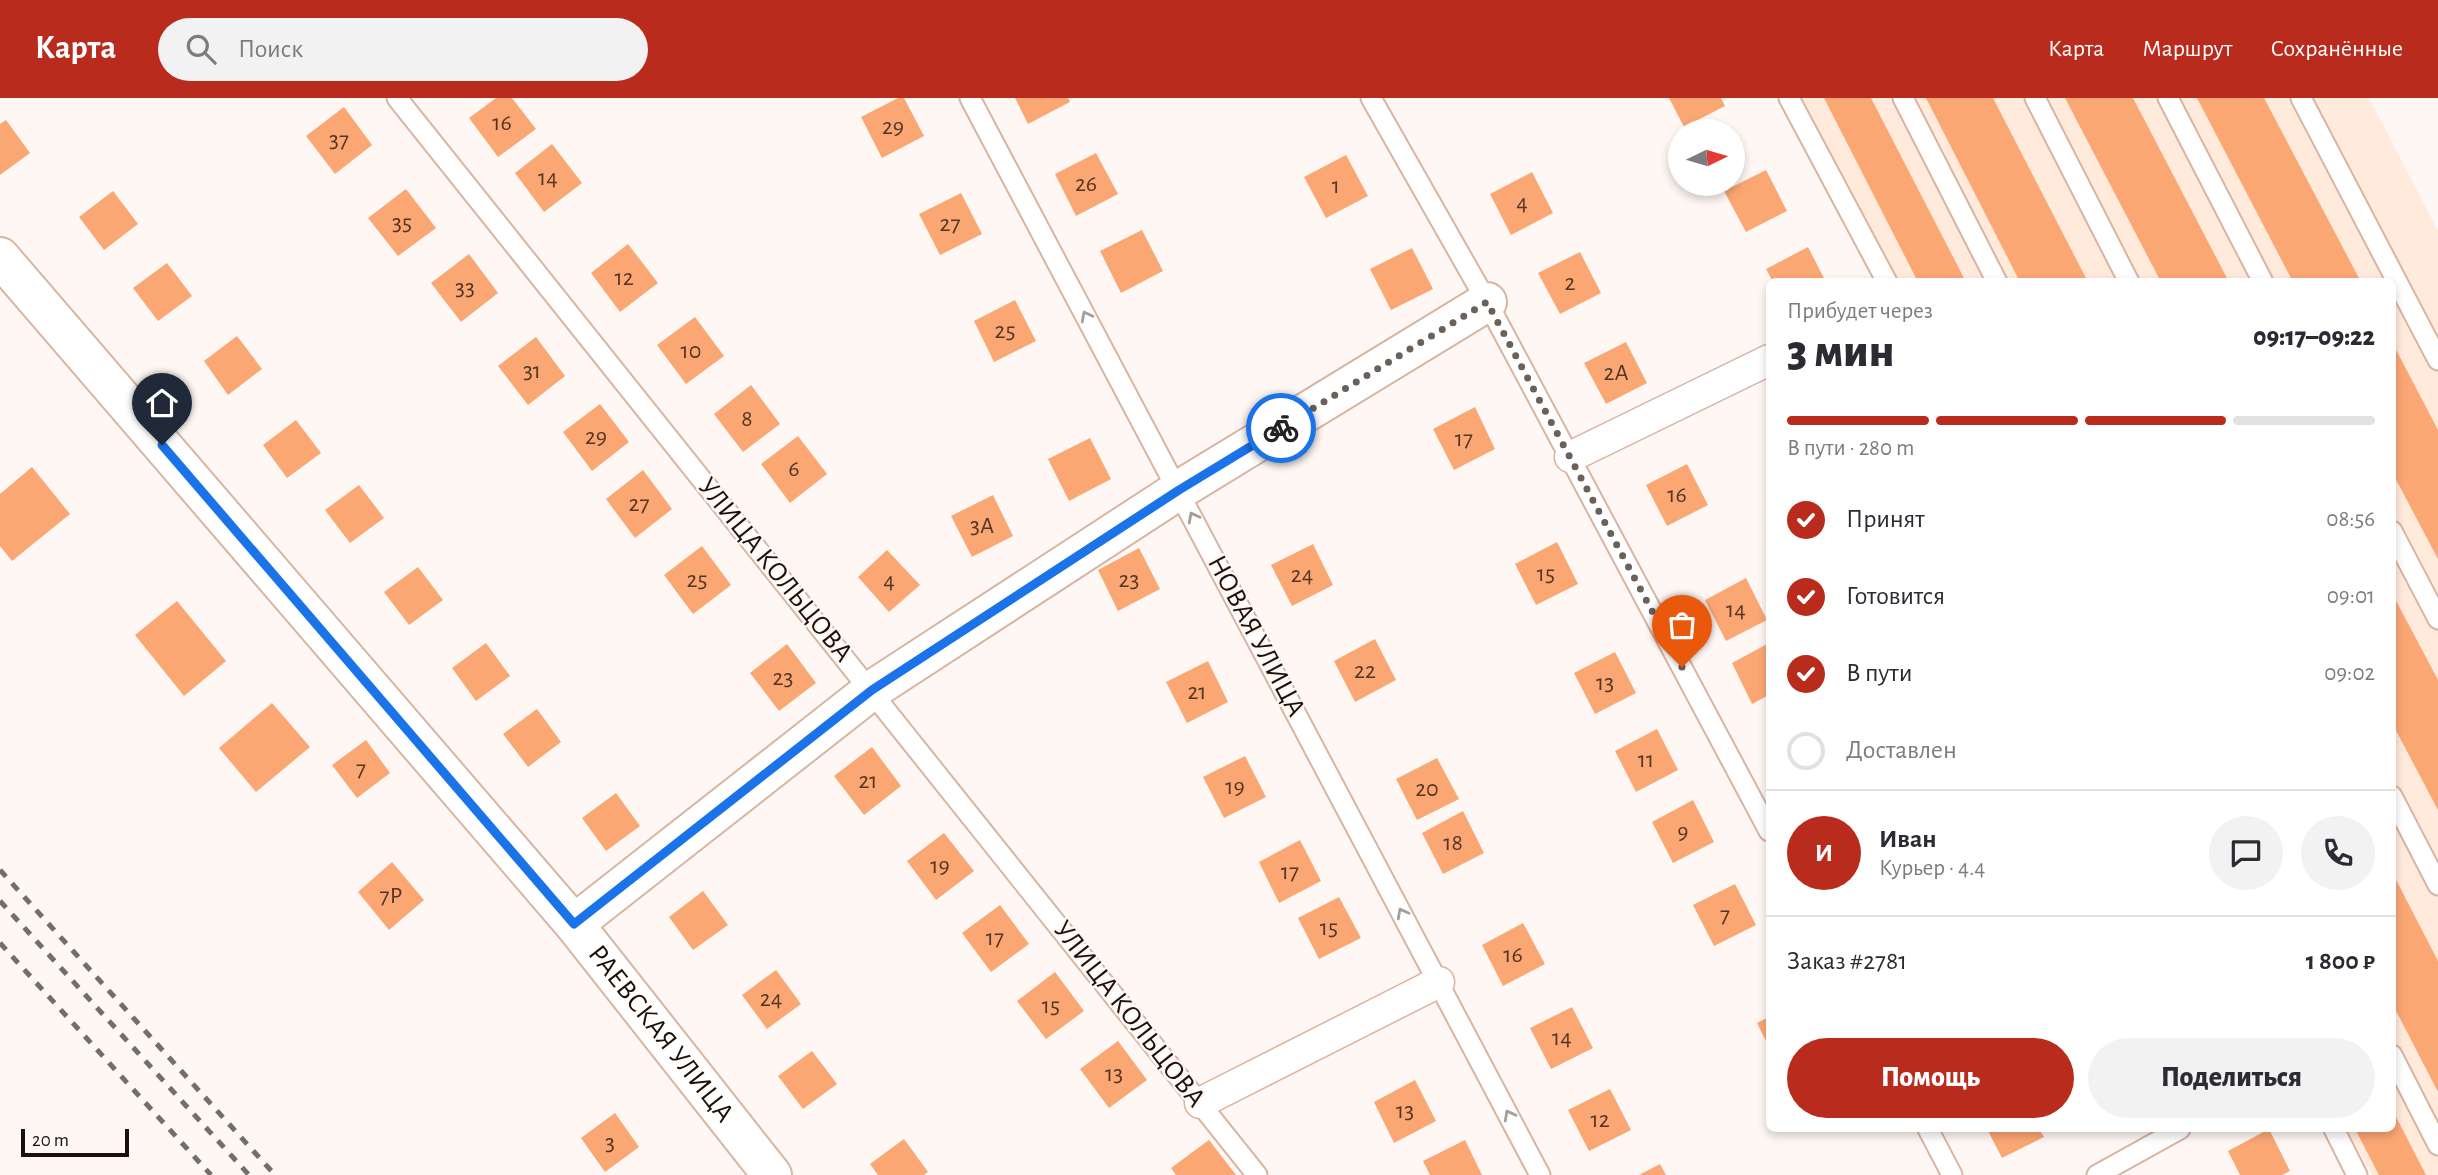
<!DOCTYPE html>
<html lang="ru">
<head>
<meta charset="utf-8">
<style>
	:root { --surface:#fff; --page:#f2f2f3; --text:#2b2b33; --muted:#7c7c81; --line:#e1e1e2; --accent:#b82b1d }
	body { margin:0; font-family:"Alegreya Sans",sans-serif; background:var(--page); color:var(--text); height:100vh; display:flex; flex-direction:column; font-size:26px; white-space:nowrap }
	* { box-sizing:border-box; margin:0 }
	p { font-size:23px; color:var(--muted) }
	.icon { flex:none; width:38px; height:38px; fill:none; stroke:currentColor; stroke-width:2; stroke-linecap:round; stroke-linejoin:round }
	.map { position:relative; flex:1; overflow:hidden }
	.details { position:absolute; left:1766px; top:180px; width:630px; height:854px; display:flex; flex-direction:column; background:var(--surface); border-radius:10px; box-shadow:0 4px 10px #0003 }
	.details>* { flex:none }
	.needle { width:46px; rotate:85deg }
	.controls { position:absolute; left:1668px; top:21px; display:grid; gap:14px }
	.controls a { display:grid; place-items:center; width:77px; height:77px; border-radius:50%; background:var(--surface); box-shadow:0 4px 10px #0003; font-size:35px }
	.scale { position:absolute; left:21px; bottom:18px; width:108px; box-sizing:border-box; padding-left:7px; border:4px solid #1c1009; border-top:0; font-size:19px; line-height:24px; white-space:nowrap; color:#1c1009; -webkit-text-stroke:5px #fef7f3; paint-order:stroke }
	.pin { position:absolute; display:grid; place-items:center; width:60px; height:60px; color:#fff; margin:-72px -30px; border-radius:50% 50% 50% 0; rotate:-45deg; box-shadow:0 0 7px #0007 }
	.pin .icon { rotate:45deg }
	.courier { position:absolute; display:grid; place-items:center; width:70px; height:70px; margin:-35px; border:5px solid #1a73e8; border-radius:50%; background:#fff; color:#222; box-shadow:0 2px 9px #0007 }
	.head em { font-style:normal; font-weight:800 }
	.head div { display:flex; flex-direction:column-reverse }
	.head { display:flex; align-items:center; justify-content:space-between; height:119px; padding:0 21px }
	h1 { font-size:46px; font-weight:800; line-height:52px }
	.bar { display:grid; grid-template-columns:repeat(4,1fr); gap:10px 7px; align-content:center; height:84px; padding:0 21px }
	.bar i { height:9px; border-radius:5px; background:var(--line) }
	.bar .current { background:var(--accent) }
	.bar p { grid-column:span 4 }
	.line { display:flex; align-items:center; gap:18px; padding:0 21px; border-top:2px solid var(--line) }
	.line div { flex:1 }
	.round { display:grid; place-items:center; flex:none; width:74px; height:74px; border-radius:37px; background:var(--page) }
	ol { padding:0 21px; list-style:none }
	li { display:flex; align-items:center; gap:21px; height:77px }
	li p { margin-inline-start:auto }
	li .icon { padding:7px; border-radius:50%; background:var(--accent); color:#fff; stroke-width:4 }
	li:last-child { color:var(--muted) }
	li i { width:38px; height:38px; border:4px solid var(--line); border-radius:50% }
	.cta { display:flex; gap:14px; margin-top:auto; padding:14px 21px }
	.cta a { flex:1; height:80px; border-radius:42px; background:var(--accent); color:#fff; font-size:28px; font-weight:800; line-height:80px; text-align:center }
	.cta a+a { background:var(--page); color:var(--text) }
	header { display:flex; align-items:center; gap:42px; box-sizing:border-box; height:98px; padding:0 35px; background:var(--accent); color:#fff }
	header strong { font-size:33px }
	nav { display:flex; gap:38px; margin-inline-start:auto; font-size:24px }
	.search { width:490px; height:63px; background:var(--page); display:flex; align-items:center; gap:18px; box-sizing:border-box; padding:0 24px; border-radius:38px; color:var(--muted); font-size:26px }
	.map>svg:first-child { display:block }
</style>
</head>
<body>
<header>
<strong>Карта</strong>
<div class="search"><svg class="icon" aria-label="search" viewBox="0 0 24 24"><circle cx="10" cy="10" r="6"/><path d="M15 15l6 6"/></svg>Поиск</div>
<nav><a>Карта</a><a>Маршрут</a><a>Сохранённые</a></nav>
</header>
<div class="map">
<svg width="2438" height="1077" viewBox="0 0 2438 1077">
	<rect width="100%" height="100%" fill="#fef7f3"/>
	<!-- industrial -->
	<path fill="#ffeadb" d="M1799,0H2369L2438,133V1077H2372L2347,1031H2392V184H1888Z"/>
	<!-- building -->
	<g fill="#fba774">
		<path d="M496,0H512L536,31L498,59L469,20Z"/>
		<path d="M898,0H904L924,38L882,60L861,19Z"/>
		<path d="M1015,0H1068L1070,4L1028,26Z"/>
		<path d="M1669,0H1721L1725,8L1684,29Z"/>
		<path d="M1824,0H1871L1966,184H1918Z"/>
		<path d="M1926,0H1993L2088,184H2020Z"/>
		<path d="M2065,0H2133L2229,184H2161Z"/>
		<path d="M2197,0H2264L2361,184H2293Z"/>
		<path d="M344,9L372,47L335,76L306,38Z"/>
		<path d="M6,22L30,55L0,77V26Z"/>
		<path d="M552,46L582,85L544,114L515,75Z"/>
		<path d="M1096,55L1118,96L1076,118L1055,76Z"/>
		<path d="M1346,57L1368,98L1326,120L1304,79Z"/>
		<path d="M1766,72L1787,113L1746,134L1724,93Z"/>
		<path d="M1532,74L1553,115L1511,137L1490,96Z"/>
		<path d="M406,91L436,130L398,158L368,120Z"/>
		<path d="M113,93L138,126L104,152L79,119Z"/>
		<path d="M961,95L982,136L940,157L919,116Z"/>
		<path d="M1142,132L1163,173L1121,195L1100,153Z"/>
		<path d="M628,146L658,185L620,214L591,175Z"/>
		<path d="M1808,149L1826,184H1773L1766,171Z"/>
		<path d="M1412,150L1433,191L1391,212L1370,171Z"/>
		<path d="M1580,154L1601,195L1560,216L1538,175Z"/>
		<path d="M469,156L498,195L461,224L431,185Z"/>
		<path d="M167,165L192,198L158,223L133,190Z"/>
		<path d="M1015,202L1036,243L994,264L974,223Z"/>
		<path d="M695,219L724,258L686,286L657,247Z"/>
		<path d="M237,238L262,271L228,297L204,263Z"/>
		<path d="M536,239L565,278L528,307L498,268Z"/>
		<path d="M1626,244L1647,285L1606,306L1584,265Z"/>
		<path d="M2392,244L2438,332V461L2392,374Z"/>
		<path d="M751,287L780,326L743,354L714,316Z"/>
		<path d="M600,306L629,344L592,373L563,334Z"/>
		<path d="M1475,309L1495,351L1454,372L1433,331Z"/>
		<path d="M296,322L321,355L287,380L263,347Z"/>
		<path d="M798,338L827,376L790,405L761,366Z"/>
		<path d="M1090,340L1111,381L1069,403L1048,361Z"/>
		<path d="M1687,366L1708,407L1667,428L1646,387Z"/>
		<path d="M32,369L70,416L12,463L0,448V396Z"/>
		<path d="M643,372L672,411L635,440L606,401Z"/>
		<path d="M359,387L384,420L350,445L325,412Z"/>
		<path d="M993,397L1013,438L972,459L951,418Z"/>
		<path d="M1557,444L1578,486L1536,507L1515,466Z"/>
		<path d="M1313,446L1333,487L1292,508L1271,467Z"/>
		<path d="M702,448L731,487L693,516L664,477Z"/>
		<path d="M1139,450L1160,491L1118,513L1098,472Z"/>
		<path d="M887,452L920,487L889,514L858,479Z"/>
		<path d="M418,469L443,502L409,527L384,494Z"/>
		<path d="M1746,480L1767,522L1726,543L1705,502Z"/>
		<path d="M2392,495L2438,582V712L2392,625Z"/>
		<path d="M177,503L226,563L184,598L135,537Z"/>
		<path d="M1375,541L1396,582L1355,604L1334,563Z"/>
		<path d="M486,545L510,578L476,603L452,570Z"/>
		<path d="M1769,545V597L1752,606L1732,565Z"/>
		<path d="M787,546L816,585L779,613L750,575Z"/>
		<path d="M1615,554L1636,595L1595,616L1574,575Z"/>
		<path d="M1208,563L1228,604L1187,625L1166,584Z"/>
		<path d="M272,605L310,649L256,694L219,650Z"/>
		<path d="M537,611L561,644L528,669L503,636Z"/>
		<path d="M1657,631L1678,672L1636,694L1615,653Z"/>
		<path d="M366,642L390,675L357,700L332,667Z"/>
		<path d="M872,649L901,688L864,717L834,678Z"/>
		<path d="M1245,658L1266,699L1224,720L1203,679Z"/>
		<path d="M1437,660L1459,701L1417,722L1396,681Z"/>
		<path d="M616,695L640,728L606,753L582,720Z"/>
		<path d="M1693,702L1714,744L1673,765L1652,724Z"/>
		<path d="M1463,713L1484,755L1443,776L1422,735Z"/>
		<path d="M944,735L974,773L936,802L907,763Z"/>
		<path d="M1300,742L1321,783L1279,805L1259,764Z"/>
		<path d="M392,764L424,802L389,832L358,794Z"/>
		<path d="M2392,774L2438,863V994L2392,905Z"/>
		<path d="M1735,786L1756,827L1714,848L1693,807Z"/>
		<path d="M703,793L728,827L693,852L669,819Z"/>
		<path d="M1339,799L1361,840L1319,861L1298,820Z"/>
		<path d="M1000,807L1029,846L991,874L962,835Z"/>
		<path d="M1523,825L1545,866L1503,888L1482,847Z"/>
		<path d="M776,872L801,906L767,931L742,897Z"/>
		<path d="M1055,874L1084,913L1046,941L1017,903Z"/>
		<path d="M1572,909L1593,950L1551,971L1530,930Z"/>
		<path d="M1769,919V949L1757,925Z"/>
		<path d="M1118,943L1147,982L1109,1010L1080,971Z"/>
		<path d="M812,953L837,986L803,1011L778,978Z"/>
		<path d="M1415,982L1436,1023L1394,1045L1374,1004Z"/>
		<path d="M1610,991L1631,1032L1589,1053L1568,1012Z"/>
		<path d="M2392,1011L2426,1077H2379L2355,1031H2392Z"/>
		<path d="M615,1015L639,1049L605,1074L581,1040Z"/>
		<path d="M1987,1031H2039L2044,1039L2002,1060Z"/>
		<path d="M2269,1031L2290,1073L2282,1077H2240L2228,1053Z"/>
		<path d="M904,1041L928,1074L924,1077H878L870,1066Z"/>
		<path d="M1209,1042L1236,1077H1176L1171,1070Z"/>
		<path d="M1465,1042L1482,1077H1430L1423,1063Z"/>
		<path d="M1660,1066L1666,1077H1639Z"/>
	</g>
	<g fill="none" stroke-linecap="round" stroke-linejoin="round">
		<!-- service casing -->
		<g stroke="#d8b5a1" stroke-width="23">
			<g id="service">
				<path d="M397,0L1257,1077"/>
				<path d="M970,0L1540,1077"/>
				<path d="M1371,0L1487,204L1769,733"/>
				<path d="M1789,0L1887,184"/>
				<path d="M1903,0L1997,184"/>
				<path d="M2035,0L2129,184"/>
				<path d="M2168,0L2263,184"/>
				<path d="M2301,0L2438,262"/>
				<path d="M2392,433L2438,521"/>
				<path d="M2392,698L2438,787"/>
				<path d="M2392,957L2438,1047"/>
				<path d="M1928,1031L1952,1077"/>
				<path d="M2334,1031L2357,1077"/>
				<path d="M2097,1077L2180,1031"/>
			</g>
		</g>
		<!-- pedestrian casing -->
		<g stroke="#d8b5a1" stroke-width="33">
			<g id="pedestrian">
				<path d="M1570,359L1769,262"/>
				<path d="M1200,1005L1439,884"/>
			</g>
		</g>
		<!-- minor casing -->
		<g stroke="#d8b5a1" stroke-width="42">
			<g id="minor">
				<path id="s1" d="M0,159L574,826L772,1077"/>
				<path d="M574,826L872,592L1179,392L1487,204"/>
			</g>
		</g>
		<!-- service -->
		<use href="#service" stroke="#fff" stroke-width="19"/>
		<!-- pedestrian -->
		<use href="#pedestrian" stroke="#fff" stroke-width="30"/>
		<!-- minor -->
		<use href="#minor" stroke="#fff" stroke-width="38"/>
		<!-- rail -->
		<g stroke="#776d67" stroke-width="5" stroke-dasharray="9 9" stroke-linecap="butt">
			<path d="M0,772L275,1077"/>
			<path d="M0,803L249,1077"/>
			<path d="M0,845L211,1077"/>
		</g>
	</g>
	<!-- one-way arrows -->
	<defs><path id="oneway-chevron" d="M-2-3.5L2.5 0L-2 3.5" fill="none" stroke-width="1.6" stroke-linecap="round" stroke-linejoin="round" transform="scale(1.75)"/></defs>
	<g stroke="#a49f9d">
		<use href="#oneway-chevron" transform="translate(1086 218) rotate(-118)"/>
		<use href="#oneway-chevron" transform="translate(1193 419) rotate(-118)"/>
		<use href="#oneway-chevron" transform="translate(1402 815) rotate(-118)"/>
		<use href="#oneway-chevron" transform="translate(1509 1017) rotate(-118)"/>
	</g>
	<g fill="none" stroke-linecap="round" stroke-linejoin="round">
		<!-- done -->
		<path stroke="#6b615b" stroke-width="7" stroke-dasharray="0 12.6" d="M1281,330L1487,204L1682,569"/>
		<!-- route -->
		<path stroke="#1a73e8" stroke-width="9" d="M162,347L574,826L872,592L1179,392L1281,330"/>
	</g>
	<g text-anchor="middle" dominant-baseline="central" stroke-width="5" stroke-linejoin="round" paint-order="stroke">
		<!-- number labels -->
		<g font-size="24" fill="#543624">
			<text x="502" y="25">16</text>
			<text x="893" y="29">29</text>
			<text x="339" y="42">37</text>
			<text x="548" y="80">14</text>
			<text x="1086" y="86">26</text>
			<text x="1336" y="88">1</text>
			<text x="1522" y="105">4</text>
			<text x="402" y="125">35</text>
			<text x="950" y="126">27</text>
			<text x="624" y="180">12</text>
			<text x="1570" y="185">2</text>
			<text x="465" y="190">33</text>
			<text x="1005" y="233">25</text>
			<text x="691" y="253">10</text>
			<text x="532" y="273">31</text>
			<text x="1616" y="275">2А</text>
			<text x="747" y="321">8</text>
			<text x="596" y="339">29</text>
			<text x="1464" y="341">17</text>
			<text x="794" y="371">6</text>
			<text x="1677" y="397">16</text>
			<text x="639" y="406">27</text>
			<text x="982" y="428">3А</text>
			<text x="1546" y="476">15</text>
			<text x="1302" y="477">24</text>
			<text x="697" y="482">25</text>
			<text x="1129" y="482">23</text>
			<text x="889" y="483">4</text>
			<text x="1736" y="512">14</text>
			<text x="1365" y="573">22</text>
			<text x="783" y="580">23</text>
			<text x="1605" y="585">13</text>
			<text x="1197" y="594">21</text>
			<text x="1646" y="662">11</text>
			<text x="361" y="671">7</text>
			<text x="868" y="683">21</text>
			<text x="1235" y="689">19</text>
			<text x="1427" y="691">20</text>
			<text x="1683" y="734">9</text>
			<text x="1453" y="745">18</text>
			<text x="940" y="768">19</text>
			<text x="1290" y="774">17</text>
			<text x="391" y="798">7Р</text>
			<text x="1725" y="817">7</text>
			<text x="1329" y="830">15</text>
			<text x="995" y="840">17</text>
			<text x="1513" y="857">16</text>
			<text x="771" y="901">24</text>
			<text x="1051" y="908">15</text>
			<text x="1562" y="940">14</text>
			<text x="1114" y="976">13</text>
			<text x="1405" y="1013">13</text>
			<text x="1600" y="1022">12</text>
			<text x="610" y="1045">3</text>
		</g>
		<!-- street labels -->
		<g font-size="28" fill="#1c1009" stroke="#fef7f3">
			<text transform="translate(775 472) rotate(51)">УЛИЦА КОЛЬЦОВА</text>
			<text transform="translate(1256 538) rotate(62)">НОВАЯ УЛИЦА</text>
			<text transform="translate(1129 916) rotate(52)">УЛИЦА КОЛЬЦОВА</text>
			<text stroke="none"><textPath href="#s1" startOffset="1020">РАЕВСКАЯ УЛИЦА</textPath></text>
		</g>
	</g>
</svg>
<div class="controls">
<a><svg class="needle" viewBox="-14 -14 28 28"><path d="M0-13l5 13h-10z" fill="#e53935"/><path d="M0 13l5-13h-10z" fill="#7c7c81"/></svg></a>
</div>
<div class="scale">20 m</div>
<div class="pin" style="left:1682px;top:569px;background:#ea580c"><svg class="icon" aria-label="bag" viewBox="0 0 24 24"><path d="M5 8h14l-1 12H6zM9 8a3 3 0 0 1 6 0"/></svg></div>
<div class="pin" style="left:162px;top:347px;background:#1f2937"><svg class="icon" aria-label="home" viewBox="0 0 24 24"><path d="M3 11l9-7 9 7M6 9v11h12V9"/></svg></div>
<div class="courier" style="left:1281px;top:330px"><svg class="icon" aria-label="bike" viewBox="0 0 24 24"><circle cx="6" cy="16" r="4"/><circle cx="18" cy="16" r="4"/><path d="M6 16l4-8h5l3 8M10 8l3 8H6M13 5h3"/></svg></div>
<section class="details">
<div class="head"><div><h1>3 мин</h1><p>Прибудет через</p></div><em>09:17–09:22</em></div>
<div class="bar"><i class="current"></i><i class="current"></i><i class="current"></i><i></i><p>В пути · 280 m</p></div>
<ol>
<li><svg class="icon" aria-label="check" viewBox="0 0 24 24"><path d="M5 12l5 5 9-10"/></svg>Принят<p>08:56</p></li>
<li><svg class="icon" aria-label="check" viewBox="0 0 24 24"><path d="M5 12l5 5 9-10"/></svg>Готовится<p>09:01</p></li>
<li><svg class="icon" aria-label="check" viewBox="0 0 24 24"><path d="M5 12l5 5 9-10"/></svg>В пути<p>09:02</p></li>
<li><i></i>Доставлен</li>
</ol>
<div class="line" style="height:126px"><b class="round" style="background:var(--accent);color:#fff">И</b><div><b>Иван</b><p>Курьер · 4.4</p></div><a class="round"><svg class="icon" aria-label="chat" viewBox="0 0 24 24"><path d="M4 5h16v11H9l-5 4z"/></svg></a><a class="round"><svg class="icon" aria-label="phone" viewBox="0 0 24 24"><path d="M5 4h4l2 5-3 2q2 4 5 5l2-3 5 2v4C11 20 4 13 5 4z"/></svg></a></div>
<div class="line" style="height:91px"><div>Заказ #2781</div><b>1 800 ₽</b></div>
<div class="cta"><a>Помощь</a><a>Поделиться</a></div>
</section>
</div>
</body>
</html>
